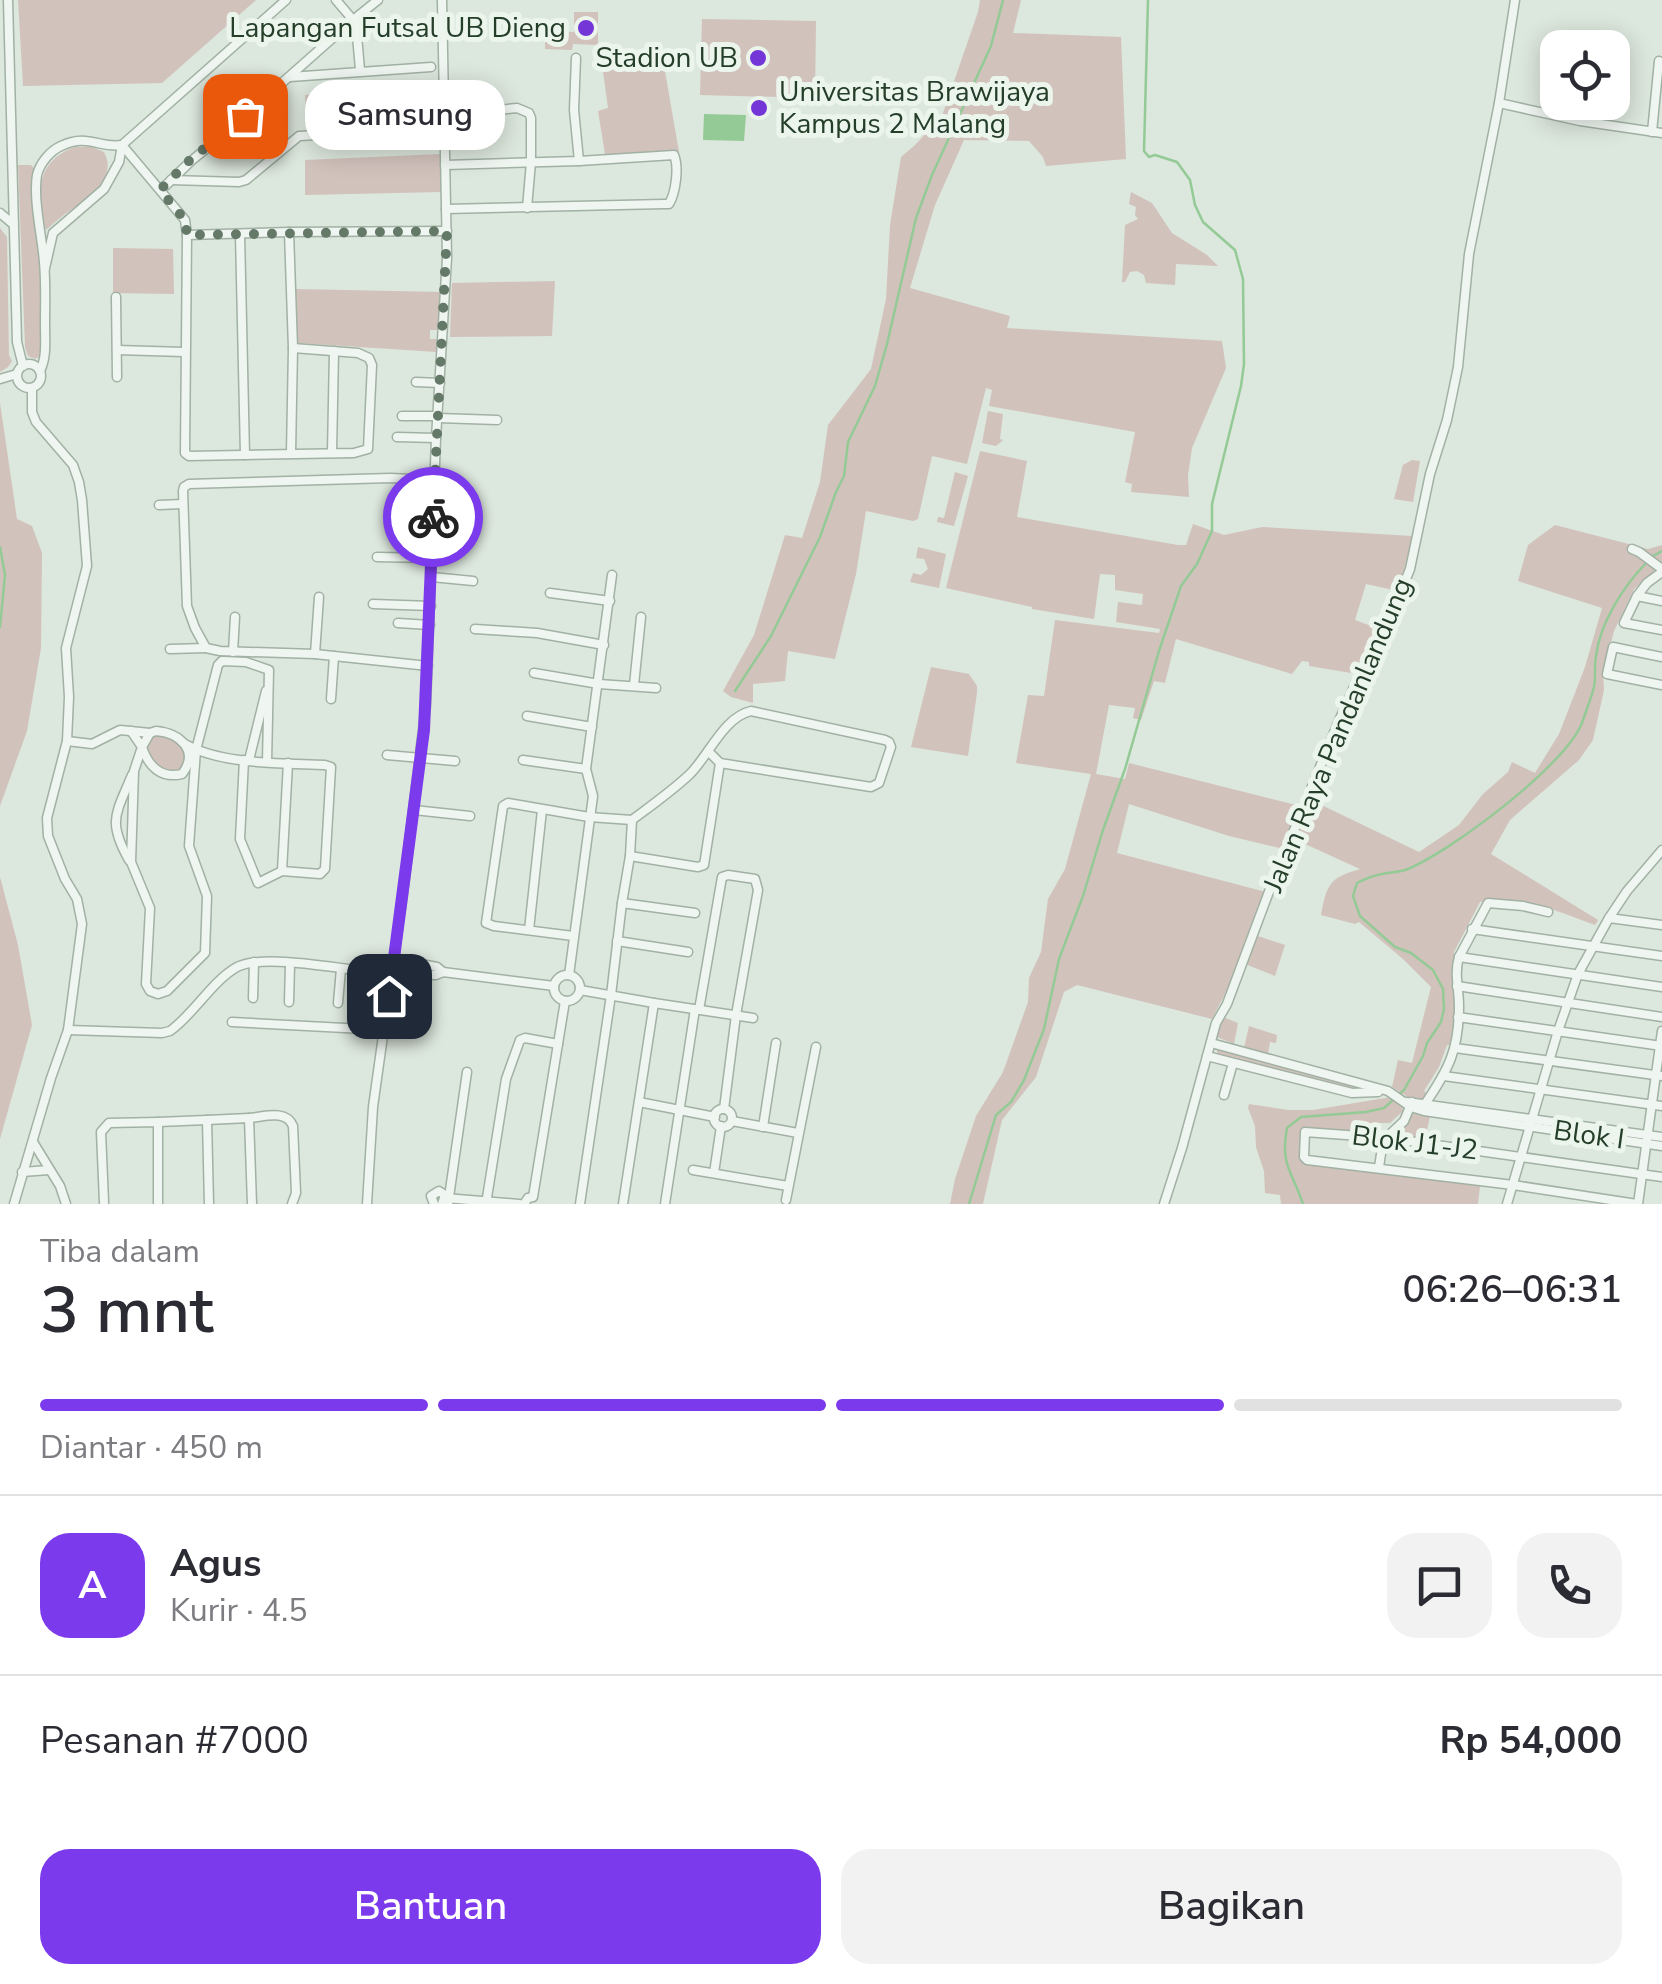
<!DOCTYPE html>
<html lang="id">
<head>
<meta charset="utf-8">
<style>
	:root { --surface:#fff; --page:#f2f2f3; --text:#2b2b33; --muted:#7c7c81; --line:#e1e1e2; --accent:#7c3aed }
	body { margin:0; font-family:"Nunito Sans",sans-serif; background:var(--page); color:var(--text); height:100vh; display:flex; flex-direction:column; font-size:38px; white-space:nowrap }
	* { box-sizing:border-box; margin:0 }
	p { font-size:32px; color:var(--muted) }
	.icon { flex:none; width:55px; height:55px; fill:none; stroke:currentColor; stroke-width:2; stroke-linecap:round; stroke-linejoin:round }
	.map { position:relative; height:1204px; overflow:hidden }
	.panel { display:flex; flex-direction:column; background:var(--surface); flex:1 }
	.panel>* { flex:none }
	.tools { position:absolute; left:1540px; top:30px; display:grid; gap:20px }
	.tools a { display:grid; place-items:center; width:90px; height:90px; border-radius:20px; background:var(--surface); box-shadow:0 5px 25px #0003; font-size:50px }
	.pin { position:absolute; display:grid; place-items:center; width:85px; height:85px; color:#fff; margin:-42px; border-radius:20px; box-shadow:0 5px 15px #0006 }
	.courier { position:absolute; display:grid; place-items:center; width:100px; height:100px; margin:-50px; border:8px solid #7c3aed; border-radius:50%; background:#fff; color:#222; box-shadow:0 2px 12px #0007 }
	.bubble { position:absolute; height:70px; border-radius:30px; background:var(--surface); box-shadow:0 5px 25px #0003; font-size:32px; font-weight:600; line-height:70px; text-align:center }
	.overview em { font-style:normal; font-weight:600 }
	.overview div { display:flex; flex-direction:column-reverse }
	.overview { display:flex; align-items:center; justify-content:space-between; height:170px; padding:0 40px }
	h1 { font-size:65px; font-weight:600; line-height:75px }
	.bar { display:grid; grid-template-columns:repeat(4,1fr); gap:15px 10px; align-content:center; height:120px; padding:0 40px }
	.bar i { height:12px; border-radius:8px; background:var(--line) }
	.bar .active { background:var(--accent) }
	.bar p { grid-column:span 4 }
	.line { display:flex; align-items:center; gap:25px; padding:0 40px; border-top:2px solid var(--line) }
	.line div { flex:1 }
	.round { display:grid; place-items:center; flex:none; width:105px; height:105px; border-radius:30px; background:var(--page) }
	.action { display:flex; gap:20px; margin-top:auto; padding:20px 40px }
	.action a { flex:1; height:115px; border-radius:30px; background:var(--accent); color:#fff; font-size:40px; font-weight:600; line-height:115px; text-align:center }
	.action a+a { background:var(--page); color:var(--text) }
	.map>svg:first-child { display:block }
</style>
</head>
<body>
<div class="map">
<svg width="1662" height="1204" viewBox="0 0 1662 1204">
	<rect width="100%" height="100%" fill="#dce7dd"/>
	<!-- green -->
	<g fill="#d2c2bc">
		<path d="M18,0H256L162,83L23,86Z"/>
		<path d="M980,0H1021L1013,33L1121,37L1126,159L1046,166L1043,157L1029,141L964,140L935,205L910,288L1010,316L1007,328L1222,341L1226,368L1192,448L1188,475L1189,497L1131,492L1132,484L1125,482L1135,432L989,406L992,390L986,388L967,464L932,456L918,519L913,521L866,511L856,574L835,659L788,651L785,681L753,684V703L731,697L723,691L754,635L785,535L802,538L820,482L828,425L871,369L886,299L890,225L901,157L914,146L942,116L978,12Z"/>
		<path d="M574,12H598V45L573,44L572,50L545,49V31L574,32Z"/>
		<path d="M702,19L816,21L815,98L700,95Z"/>
		<path d="M662,54L679,152L605,154L598,111L608,108L602,64Z"/>
		<path d="M1613,83H1616L1610,123L1577,120L1580,103L1612,102Z"/>
		<path d="M438,85L440,133L436,134L435,128L422,129L420,107L306,115L305,95Z"/>
		<path d="M75,147H92L104,152C119,180 85,200 65,214C58,219 52,225 46,230C36,195 35,161 75,147Z"/>
		<path d="M440,154L441,192L305,195V160Z"/>
		<path d="M18,165H31L34,168L33,188L40,266L41,346L39,357L35,359L28,356L25,347Z"/>
		<path d="M1131,192L1152,203L1172,233L1207,255L1218,266L1176,264L1175,285L1146,283L1144,275L1137,271L1130,272L1125,282H1122L1125,225L1138,219L1135,215L1136,207L1129,204Z"/>
		<path d="M0,228L7,237L9,355L12,361L8,367L0,372Z"/>
		<path d="M113,248L173,249L174,294L113,293Z"/>
		<path d="M555,281L552,336L450,337L452,283Z"/>
		<path d="M296,289L441,292L438,330H430V339H438L437,352L297,343Z"/>
		<path d="M0,403L17,519L32,526L42,553L41,648L27,731L0,806Z"/>
		<path d="M988,411L1003,414L1000,439L1003,440L996,446L982,443Z"/>
		<path d="M980,451L1027,461L1017,517L1178,545H1186L1193,524L1224,535L1262,527L1412,536L1413,538L1398,591L1366,584L1355,620L1382,630L1359,667L1354,665L1351,673L1309,666V662L1302,661L1292,674L1176,639L1165,683L1154,681L1141,720L1133,718L1135,708L1109,705L1096,774L1125,779L1129,763L1300,806L1284,849L1229,836L1129,804L1117,853L1266,892L1227,990L1212,1019L1077,985L1064,992L1036,1077L1002,1120L983,1204H950L955,1179L976,1116L1003,1072L1028,1002L1029,978L1041,952L1048,899L1065,869L1091,774L1016,763L1028,695L1044,696L1055,620L1159,633L1160,629L1116,622L1118,602L1142,605L1143,594L1115,590V575L1100,574L1094,619L1032,609V607L946,588Z"/>
		<path d="M1412,460L1420,461L1413,502L1394,499L1403,465Z"/>
		<path d="M955,472L968,476L954,526L937,522L938,517L944,518Z"/>
		<path d="M1555,525L1648,549L1662,545V566L1634,589L1614,631L1603,673L1604,690L1593,740L1579,760L1510,820L1491,854L1598,920L1595,925C1560,913 1517,892 1480,902L1454,952L1457,1003L1453,1045H1447L1439,1067L1424,1091L1429,1095L1424,1102L1411,1099L1392,1087L1398,1060L1412,1063L1431,987L1403,959L1359,922L1355,924L1321,915C1327,883 1330,878 1360,869L1294,839L1311,800L1419,852L1459,825L1483,794L1508,772L1512,762L1535,773L1559,734L1585,667L1602,608L1518,581L1528,545Z"/>
		<path d="M918,547L946,554L939,588L910,582L913,573L921,575L928,569L924,559L916,558Z"/>
		<path d="M931,667L969,674L977,686V693L968,756L911,747Z"/>
		<path d="M157,735C173,736 181,744 187,759L183,770C163,776 149,763 146,744L150,738Z"/>
		<path d="M0,877L18,945L32,1025L0,1139Z"/>
		<path d="M1255,935L1285,945L1275,976L1245,964Z"/>
		<path d="M1223,1017L1238,1023L1234,1044L1217,1037Z"/>
		<path d="M1249,1026L1277,1035L1276,1043L1270,1042L1268,1054L1244,1048Z"/>
		<path d="M1217,1049L1357,1086V1089L1355,1090L1217,1054Z"/>
		<path d="M1391,1097L1402,1105L1403,1111L1390,1123H1377L1374,1133L1302,1128L1300,1140L1302,1161L1480,1186L1478,1204H1281L1280,1195L1265,1193L1264,1171L1256,1147L1255,1126L1248,1108L1249,1104L1288,1110H1313Z"/>
		<path d="M1414,1113L1430,1116L1425,1140L1397,1137L1396,1135Z"/>
	</g>
	<!-- water -->
	<path fill="#94ca96" d="M704,114L746,115L744,141L703,140Z"/>
	<g fill="none" stroke-linecap="round" stroke-linejoin="round">
		<!-- stream -->
		<g stroke="#94ca96" stroke-width="2.5">
			<path d="M0,547L5,575L0,627"/>
			<path d="M1651,557L1662,551"/>
			<path d="M735,691L771,636L820,537L836,492L844,476L848,442L875,386L887,344L916,218L932,175L991,46L1003,0"/>
			<path d="M969,1204L996,1115L1011,1102L1024,1080L1044,1029L1059,959L1083,896L1103,830L1125,769L1159,651L1181,586L1197,564L1212,531V504L1241,386L1244,364L1243,279L1235,250L1203,222L1195,205L1190,180L1177,162L1155,155L1149,157L1144,151L1148,0"/>
			<path d="M1303,1204C1292,1171 1280,1165 1287,1128L1301,1117L1366,1112L1384,1108L1404,1090L1423,1056L1427,1043L1441,1022L1444,1009L1443,989L1433,970L1411,953L1395,947L1360,916L1353,896L1357,883C1363,880 1371,876 1378,875C1388,872 1398,873 1408,869C1451,851 1565,766 1582,723C1586,711 1591,699 1594,687C1596,677 1594,666 1596,656C1600,623 1623,587 1646,563"/>
		</g>
		<!-- minor casing -->
		<g stroke="#a1b1a3" stroke-width="11">
			<g id="minor">
				<path d="M8,0L17,342L23,366"/>
				<path d="M360,70L356,24L353,20L378,0"/>
				<path d="M290,77L431,67"/>
				<path d="M1499,103L1580,121L1662,133"/>
				<path d="M444,115L517,108L529,113L531,118V162L527,208"/>
				<path d="M1652,132L1659,61L1662,62"/>
				<path d="M122,145L185,220L187,235L289,232"/>
				<path d="M445,165L579,161L574,110L576,58"/>
				<path d="M171,180L239,182L246,180L299,136L417,130"/>
				<path d="M161,190L191,161L222,136L353,20L336,0"/>
				<path d="M446,209L664,204H669C676,192 679,167 674,155L579,161"/>
				<path d="M0,213L13,224"/>
				<path d="M240,234L245,455"/>
				<path d="M187,235L185,453L189,456L354,453L368,449L372,365L369,358L358,353L293,348"/>
				<path d="M45,268L53,233L104,189L119,162L122,145L286,0"/>
				<path d="M116,297L117,377"/>
				<path d="M117,350L184,352"/>
				<circle cx="29" cy="376" r="12"/>
				<path d="M40,371C47,357 45,341 45,325C45,304 46,283 44,262C42,236 33,200 37,175C40,163 50,151 61,146C88,133 100,149 122,145"/>
				<path d="M0,379L17,374"/>
				<path d="M416,382L440,383"/>
				<path d="M402,416H438"/>
				<path d="M438,418L497,420"/>
				<path d="M397,437L436,438"/>
				<path d="M291,453L293,348L289,232L447,231"/>
				<path d="M332,453L334,351"/>
				<path d="M159,505L183,504"/>
				<path d="M398,520L473,523"/>
				<path d="M1632,549L1639,552L1662,569"/>
				<path d="M377,557L432,558"/>
				<path d="M432,577L473,581"/>
				<path d="M550,593L610,601"/>
				<path d="M1637,596L1647,583L1662,572"/>
				<path d="M1662,601L1637,596L1624,623L1662,630"/>
				<path d="M373,604L431,606"/>
				<path d="M398,623L430,625"/>
				<path d="M475,629L537,633L604,645"/>
				<path d="M170,649L206,648"/>
				<path d="M233,652L235,617"/>
				<path d="M315,654L319,597"/>
				<path d="M1662,657L1613,647L1607,674L1662,685"/>
				<path d="M428,666L315,654L220,651L206,648L195,628L187,606L183,491L184,487L189,484L390,478L435,480"/>
				<path d="M534,673L599,684L656,688"/>
				<path d="M634,685L641,617"/>
				<path d="M331,699L334,656"/>
				<path d="M527,716L592,727"/>
				<path d="M131,731L142,747L134,771L131,862L150,908L146,984L150,991L158,994L167,991L205,953L207,896L189,846L196,750L218,665L222,661L246,662L269,670L267,762"/>
				<path d="M156,731C180,733 200,751 182,774C161,779 148,766 142,747L150,733Z"/>
				<path d="M67,741L92,744L120,730L150,733"/>
				<path d="M185,744C222,765 283,763 325,765L331,767L325,869L320,874L282,871L258,883L240,839L244,760"/>
				<path d="M387,755L455,761"/>
				<path d="M249,760L266,691"/>
				<path d="M523,760L586,769"/>
				<path d="M414,810L470,816"/>
				<path d="M630,856L698,867L704,865L720,763"/>
				<path d="M129,860C107,821 116,814 132,775"/>
				<path d="M282,871L288,763"/>
				<path d="M622,903L630,856L632,820C652,805 672,791 690,774C709,755 724,717 751,711L885,740L889,742L891,747L879,783L871,787L720,763L709,752"/>
				<path d="M1609,918L1662,925"/>
				<path d="M1472,929L1662,956"/>
				<path d="M529,930L542,810"/>
				<path d="M573,936L494,926L486,923L503,806L508,803L589,817L632,820"/>
				<path d="M617,941L688,952"/>
				<path d="M1459,957L1662,987"/>
				<path d="M394,959L437,967L443,972"/>
				<path d="M569,975L593,796L586,769L612,575"/>
				<circle cx="567" cy="988" r="13"/>
				<path d="M1457,986L1662,1017"/>
				<path d="M580,990L654,1003L623,1204"/>
				<path d="M253,998L254,962"/>
				<path d="M289,1002L290,964"/>
				<path d="M338,1003L341,969"/>
				<path d="M654,1003L753,1018"/>
				<path d="M699,1010L722,877L728,875L755,879L758,890L736,1015L724,1109"/>
				<path d="M1458,1017L1662,1046"/>
				<path d="M232,1022L383,1030"/>
				<path d="M68,1030L162,1033L170,1031C194,1014 212,981 237,967C265,952 355,972 390,974C405,975 421,975 436,975L443,972L554,986"/>
				<path d="M1211,1043L1388,1091L1411,1107L1424,1111L1662,1146"/>
				<path d="M1455,1048L1662,1076"/>
				<path d="M1207,1056L1352,1093L1378,1092"/>
				<path d="M1444,1076L1662,1106"/>
				<path d="M1224,1095L1233,1063"/>
				<path d="M639,1102L715,1117"/>
				<path d="M1407,1102L1662,1137"/>
				<path d="M1425,1104C1449,1069 1459,1049 1459,1006C1459,989 1454,973 1459,957L1488,903L1523,906L1548,912"/>
				<circle cx="723" cy="1118" r="9"/>
				<path d="M249,1118C264,1117 286,1109 293,1126L296,1193L292,1204"/>
				<path d="M207,1120L249,1118L252,1204"/>
				<path d="M732,1121L798,1133"/>
				<path d="M158,1122L207,1120L209,1204"/>
				<path d="M763,1127L776,1043"/>
				<path d="M33,1142L60,1186L66,1204"/>
				<path d="M1379,1167L1383,1141L1404,1121L1412,1102"/>
				<path d="M693,1170L788,1186"/>
				<path d="M22,1172L49,1170"/>
				<path d="M714,1173L721,1126"/>
				<path d="M445,1198L519,1204"/>
				<path d="M786,1200L816,1047"/>
				<path d="M104,1202L101,1132L109,1123L158,1122V1204"/>
				<path d="M14,1204L51,1078L68,1030L82,924L77,899L65,879L48,836L47,818L67,741L69,697L66,648L87,566L82,500L79,482L73,465L36,422L32,412V388"/>
				<path d="M367,1204L373,1107L403,893L426,705L436,438L447,258L442,0"/>
				<path d="M434,1204L431,1196L439,1191L445,1195L442,1204"/>
				<path d="M448,1204L467,1072"/>
				<path d="M486,1204L506,1079L520,1040L525,1038L558,1044"/>
				<path d="M524,1204L528,1198L533,1197L565,1001"/>
				<path d="M580,1204L611,995L622,903L695,913"/>
				<path d="M665,1204L695,1009"/>
				<path d="M1164,1204L1182,1148L1216,1023L1227,1004L1270,889L1338,723L1361,671L1387,627L1410,569L1430,474L1447,420L1458,367L1469,254L1499,103L1515,0"/>
				<path d="M1507,1204L1558,1031L1578,974L1609,918L1627,891L1662,850"/>
				<path d="M1637,1204L1513,1185L1307,1160L1304,1157L1305,1132L1387,1138L1662,1177"/>
				<path d="M1638,1204L1662,1031"/>
			</g>
		</g>
		<!-- minor -->
		<use href="#minor" stroke="#eff5f0" stroke-width="8"/>
	</g>
	<g fill="none" stroke-linecap="round" stroke-linejoin="round">
		<!-- done -->
		<path stroke="#657968" stroke-width="10" stroke-dasharray="0 18" d="M245,116L190,160L160,190L185,220L187,235L447,231L433,517"/>
		<!-- route -->
		<path stroke="#7c3aed" stroke-width="12" d="M389,996L424,730L433,517"/>
	</g>
	<!-- markers -->
	<g fill="#7436d7" stroke="#ebf5ec" stroke-width="4">
		<circle cx="586" cy="28" r="10"/>
		<circle cx="758" cy="58" r="10"/>
		<circle cx="759" cy="108" r="10"/>
	</g>
	<g text-anchor="middle" dominant-baseline="central" stroke-width="10" stroke-linejoin="round" paint-order="stroke">
		<!-- poi labels -->
		<g font-size="28" fill="#253e29" stroke="#ebf5ec" text-anchor="end">
			<text x="566" y="28">Lapangan Futsal UB Dieng</text>
			<text x="738" y="58">Stadion UB</text>
			<text x="779" y="92" text-anchor="start">Universitas Brawijaya<tspan x="779" dy="32">Kampus 2 Malang</tspan></text>
		</g>
		<!-- street labels -->
		<g font-size="28" fill="#253e29" stroke="#ebf5ec">
			<text transform="translate(1338 735) rotate(-67)">Jalan Raya Pandanlandung</text>
			<text transform="translate(1589 1135) rotate(8)">Blok I</text>
			<text transform="translate(1415 1143) rotate(7)">Blok J1-J2</text>
		</g>
	</g>
</svg>
<div class="tools">
<a><svg class="icon" aria-label="locate" viewBox="0 0 24 24"><circle cx="12" cy="12" r="6"/><path d="M12 2v4M12 18v4M2 12h4M18 12h4"/></svg></a>
</div>
<div class="pin" style="left:245px;top:116px;background:#ea580c"><svg class="icon" aria-label="bag" viewBox="0 0 24 24"><path d="M5 8h14l-1 12H6zM9 8a3 3 0 0 1 6 0"/></svg></div>
<div class="pin" style="left:389px;top:996px;background:#1f2937"><svg class="icon" aria-label="home" viewBox="0 0 24 24"><path d="M3 11l9-7 9 7M6 9v11h12V9"/></svg></div>
<div class="courier" style="left:433px;top:517px"><svg class="icon" aria-label="bike" viewBox="0 0 24 24"><circle cx="6" cy="16" r="4"/><circle cx="18" cy="16" r="4"/><path d="M6 16l4-8h5l3 8M10 8l3 8H6M13 5h3"/></svg></div>
<div class="bubble" style="left:305px;top:80px;width:200px">Samsung</div>
</div>
<section class="panel">
<div class="overview"><div><h1>3 mnt</h1><p>Tiba dalam</p></div><em>06:26–06:31</em></div>
<div class="bar"><i class="active"></i><i class="active"></i><i class="active"></i><i></i><p>Diantar · 450 m</p></div>
<div class="line" style="height:180px"><b class="round" style="background:var(--accent);color:#fff">A</b><div><b>Agus</b><p>Kurir · 4.5</p></div><a class="round"><svg class="icon" aria-label="chat" viewBox="0 0 24 24"><path d="M4 5h16v11H9l-5 4z"/></svg></a><a class="round"><svg class="icon" aria-label="phone" viewBox="0 0 24 24"><path d="M5 4h4l2 5-3 2q2 4 5 5l2-3 5 2v4C11 20 4 13 5 4z"/></svg></a></div>
<div class="line" style="height:130px"><div>Pesanan #7000</div><b>Rp 54,000</b></div>
<div class="action"><a>Bantuan</a><a>Bagikan</a></div>
</section>
</body>
</html>
